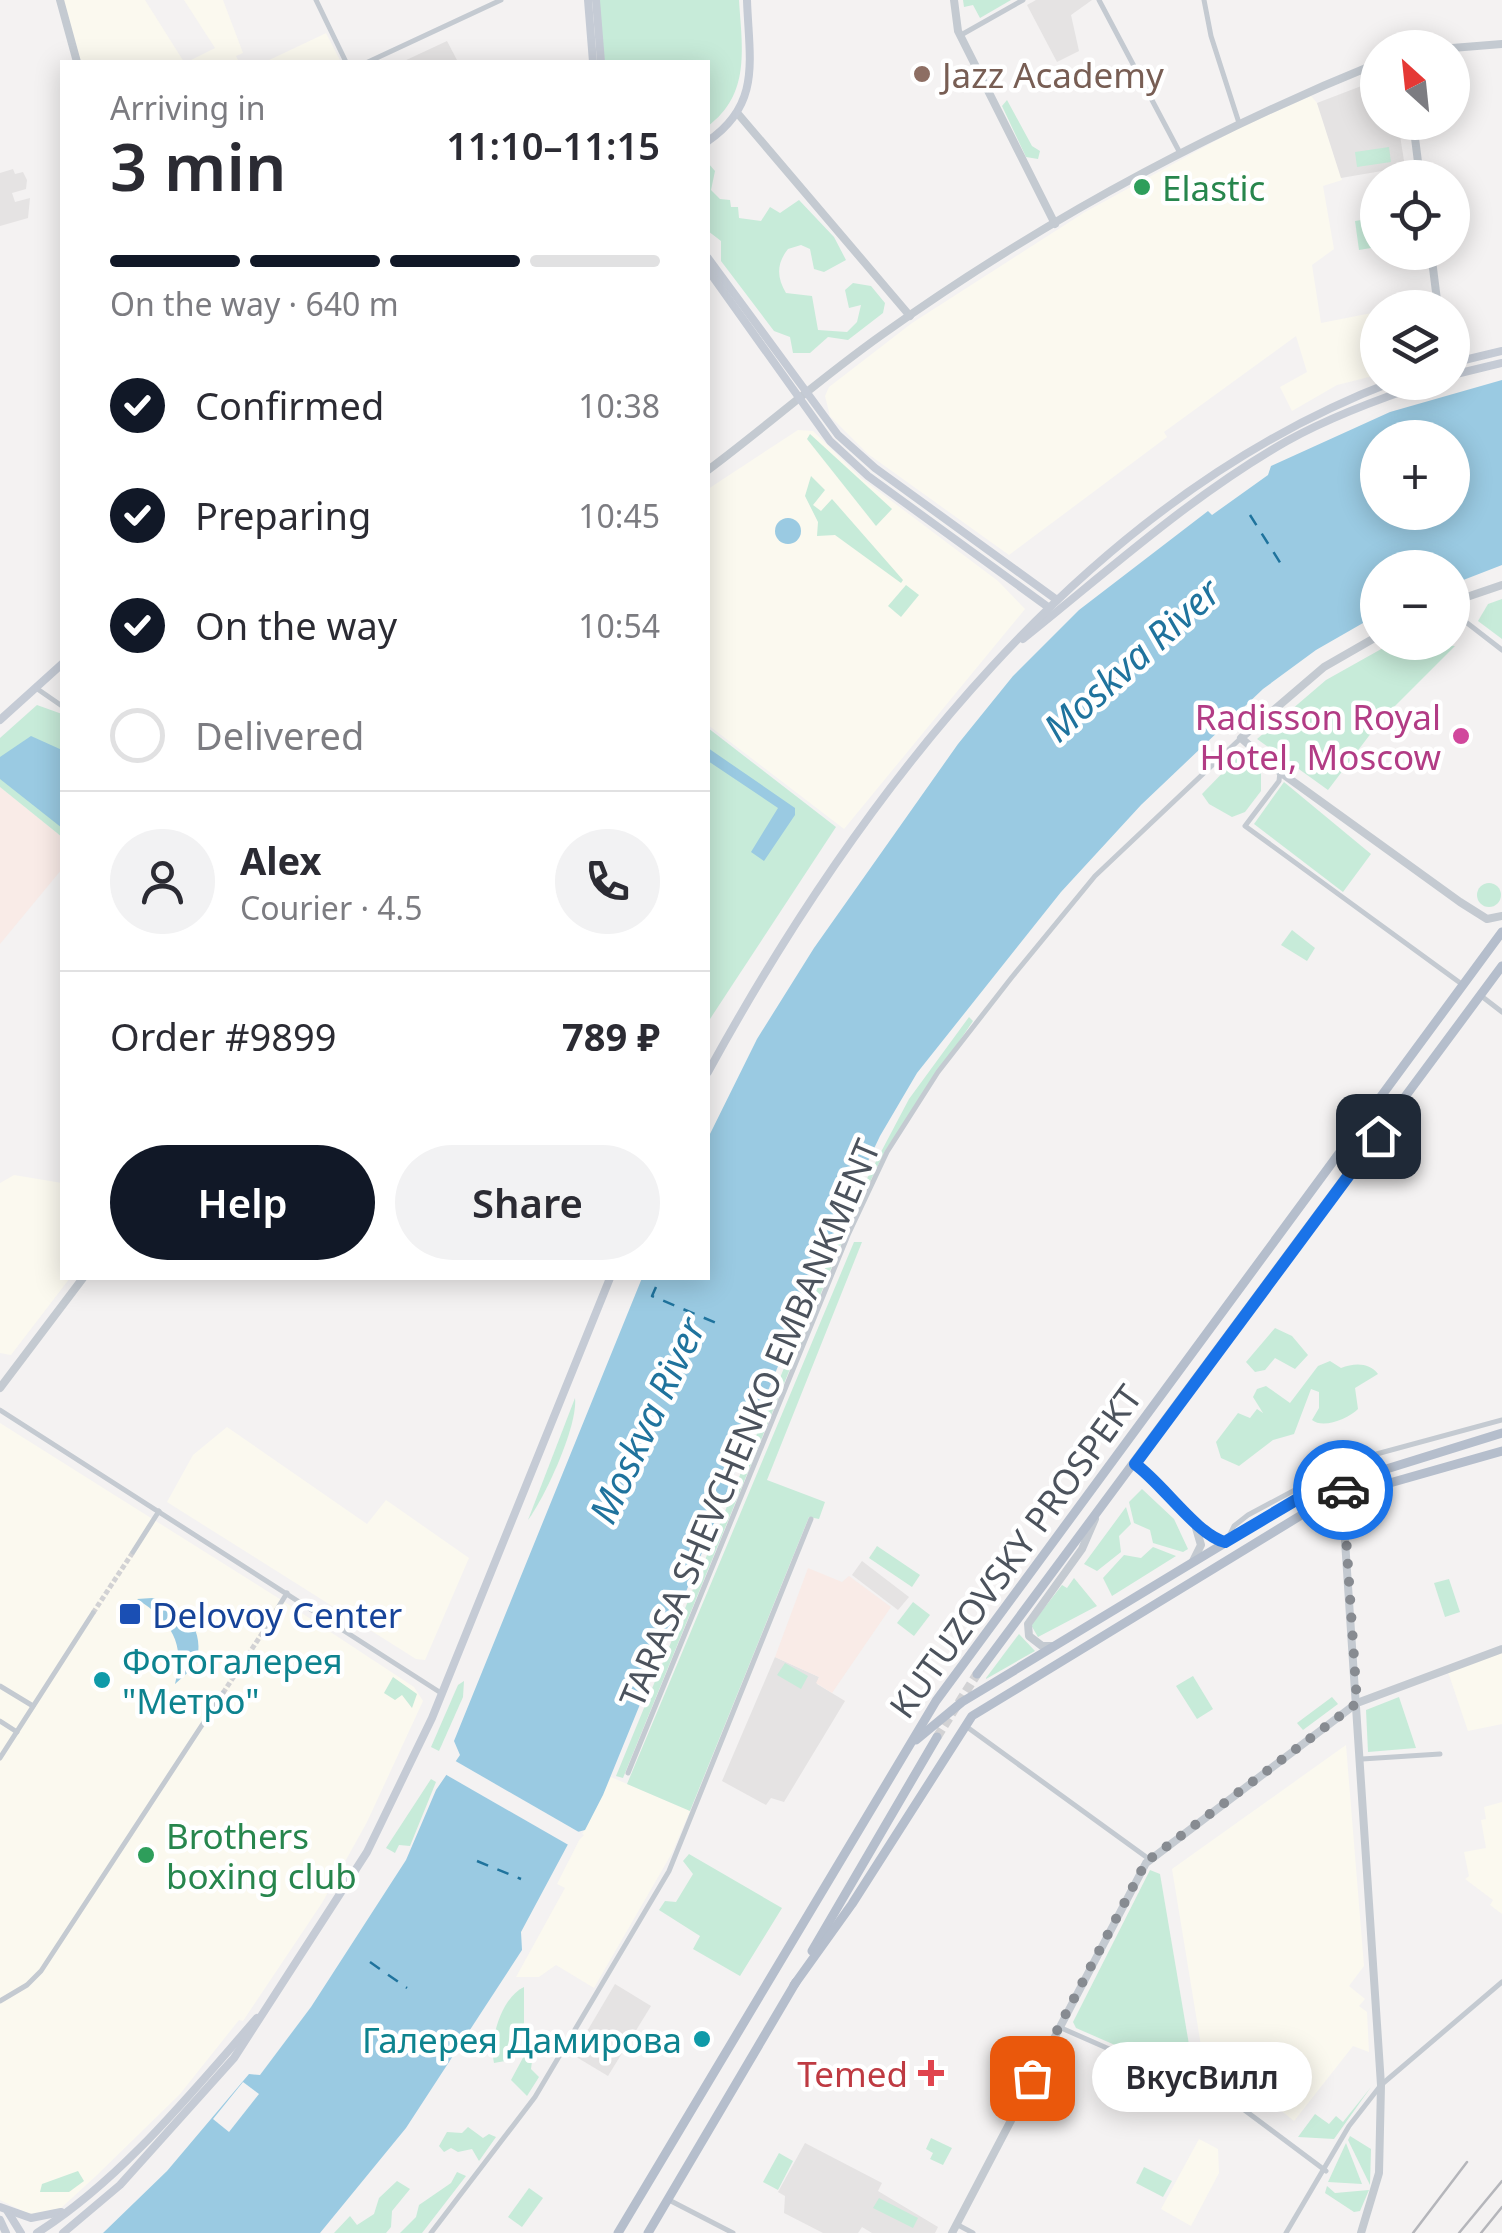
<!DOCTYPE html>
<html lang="en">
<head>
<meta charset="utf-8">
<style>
	:root { --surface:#fff; --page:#f2f2f3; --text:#2b2b33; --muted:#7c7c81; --line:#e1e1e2; --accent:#111827 }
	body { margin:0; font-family:"Noto Sans",sans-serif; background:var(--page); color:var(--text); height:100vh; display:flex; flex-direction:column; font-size:38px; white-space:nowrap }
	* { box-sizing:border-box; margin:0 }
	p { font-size:32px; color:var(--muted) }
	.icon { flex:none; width:55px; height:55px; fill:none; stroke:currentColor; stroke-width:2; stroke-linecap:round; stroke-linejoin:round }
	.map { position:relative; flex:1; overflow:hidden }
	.side { position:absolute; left:60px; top:60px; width:650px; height:1220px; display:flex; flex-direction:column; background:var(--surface); border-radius:0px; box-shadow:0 5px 25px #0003 }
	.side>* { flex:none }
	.needle { width:65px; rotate:333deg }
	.tools { position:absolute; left:1360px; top:30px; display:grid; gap:20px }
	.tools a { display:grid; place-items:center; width:110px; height:110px; border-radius:50%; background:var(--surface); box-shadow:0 5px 25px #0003; font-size:50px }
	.pin { position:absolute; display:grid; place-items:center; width:85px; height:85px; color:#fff; margin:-42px; border-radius:20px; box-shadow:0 5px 15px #0006 }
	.courier { position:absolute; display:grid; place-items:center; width:100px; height:100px; margin:-50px; border:8px solid #1a73e8; border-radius:50%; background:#fff; color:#222; box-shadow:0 2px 12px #0007 }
	.bubble { position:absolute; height:70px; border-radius:35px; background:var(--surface); box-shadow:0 5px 25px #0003; font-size:32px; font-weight:600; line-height:70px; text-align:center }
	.headline em { font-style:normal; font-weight:600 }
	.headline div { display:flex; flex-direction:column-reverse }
	.headline { display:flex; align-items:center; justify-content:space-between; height:170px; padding:0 50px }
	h1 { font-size:65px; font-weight:600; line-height:75px }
	.bar { display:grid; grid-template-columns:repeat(4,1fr); gap:15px 10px; align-content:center; height:120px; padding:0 50px }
	.bar i { height:12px; border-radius:8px; background:var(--line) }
	.bar .selected { background:var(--accent) }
	.bar p { grid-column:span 4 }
	.line { display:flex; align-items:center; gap:25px; padding:0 50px; border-top:2px solid var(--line) }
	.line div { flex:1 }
	.round { display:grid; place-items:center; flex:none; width:105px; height:105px; border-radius:52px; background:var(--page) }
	ol { padding:0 50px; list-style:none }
	li { display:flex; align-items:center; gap:30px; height:110px }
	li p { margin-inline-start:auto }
	li .icon { padding:10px; border-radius:50%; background:var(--accent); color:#fff; stroke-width:4 }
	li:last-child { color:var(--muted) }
	li i { width:55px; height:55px; border:5px solid var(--line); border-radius:50% }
	.primary-button { display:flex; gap:20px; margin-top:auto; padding:20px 50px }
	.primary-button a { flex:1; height:115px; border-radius:60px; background:var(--accent); color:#fff; font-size:40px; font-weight:600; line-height:115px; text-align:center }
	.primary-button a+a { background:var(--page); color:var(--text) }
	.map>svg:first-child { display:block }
</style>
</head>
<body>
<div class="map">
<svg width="1502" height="2233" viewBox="0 0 1502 2233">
	<rect width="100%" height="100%" fill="#f4f2f2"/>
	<!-- commercial -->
	<g fill="#fbf9ef">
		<path d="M63,0H145L184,62H81Z"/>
		<path d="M184,0H223L243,53L236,56L239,62H187L215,48Z"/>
		<path d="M326,33L341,62H265L320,36Z"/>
		<path d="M1311,96L1317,103L1342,180L1323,186L1334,249L1312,265L1321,323L1377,312V375L1337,385L1292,411L1280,387L1307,372L1296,336L1164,432L1167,437L1009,555L868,454L830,416L825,396L829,387L912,323L1085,212L1239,128Z"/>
		<path d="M798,430L813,431L861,478L998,581L1025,609L844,829L708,725V489Z"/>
		<path d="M14,1175L62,1183V1278H70L11,1355L0,1353V1183Z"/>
		<path d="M0,1423L294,1608L414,1687L423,1701L367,1822L322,1903L243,2021L239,2020L180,2094L97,2175L61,2208L31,2215L0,2200Z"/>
		<path d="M227,1427L367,1524L386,1500L469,1558L425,1660L416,1659L167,1502L193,1455Z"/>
		<path d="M1502,1652V1724L1468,1731L1448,1672Z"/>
		<path d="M1346,1745L1364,1966L1349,1986L1365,1999L1359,2006L1367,2012L1369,2052L1353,2046L1294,2121L1220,2062L1204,2064L1172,1869Z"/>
		<path d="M611,1777L690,1811L672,1853L594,1988L556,1965L539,1977H516L565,1888L557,1884Z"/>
		<path d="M1502,1802V1914L1490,1905L1493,1900L1465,1879L1469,1876L1464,1852L1486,1848L1481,1820L1486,1819L1484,1807Z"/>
		<path d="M1199,2139L1218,2149L1219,2173L1191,2226L1161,2209Z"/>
	</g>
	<!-- education -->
	<g fill="#e5e3e3">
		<path d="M1036,0H1092L1071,15L1079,51L1057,62L1027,5Z"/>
		<path d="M447,41L458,62H402Z"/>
		<path d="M1377,80L1378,122L1398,123L1405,167L1341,178L1317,103Z"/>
		<path d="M13,169L15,174L23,172L27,180L26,189L12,193L15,202L30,198L28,218L0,226V173Z"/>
		<path d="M862,1561L909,1597L898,1610L852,1575Z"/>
		<path d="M775,1657L819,1677L817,1684L845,1701L784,1802L771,1798L766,1805L722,1781Z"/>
		<path d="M615,1984L651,2006L608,2076L573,2055Z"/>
		<path d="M805,2143L882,2183L878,2191L938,2227L935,2233H872L862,2227L858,2233H823L784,2213L785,2196L778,2192Z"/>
	</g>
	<!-- medical -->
	<g fill="#f9ebe7">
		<path d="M0,787L62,837V869L0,944Z"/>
		<path d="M808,1568L842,1582L849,1576L891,1607L832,1693L816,1683L819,1677L775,1657Z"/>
	</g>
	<!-- green -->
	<g fill="#c7ebd9">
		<path d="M599,0H739C742,48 751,94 708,126V62H604Z"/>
		<path d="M963,0H1011L980,18L973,5L964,7Z"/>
		<path d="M1007,100L1032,146L1040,151L1038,159L1026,157L1002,106Z"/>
		<path d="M1389,147L1391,162L1357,167L1355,152Z"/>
		<path d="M708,163L715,171L711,190L720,199L730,200L731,207H738L739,218L761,221L770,207L780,213L799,200L834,237L846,260L824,272L814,269L810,249L801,245L788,249C776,264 777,278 786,293L812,296L818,330L847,332L857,322L861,305L849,308L845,290L853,283L871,286L885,303L883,313L848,340L828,337L810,353H793L790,337L774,331L721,261V241L708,231Z"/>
		<path d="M1374,218L1377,247L1359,250L1355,221Z"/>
		<path d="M810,434L892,509L876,526L807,439Z"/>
		<path d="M811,476L825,490L813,505L821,511L832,499L903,580L901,583L835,535L817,536L818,522L805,496Z"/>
		<path d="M906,585L919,595L901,617L888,606Z"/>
		<path d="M1502,599V639L1478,621L1488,604Z"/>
		<path d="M1392,643L1455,646L1381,720L1328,790L1257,739L1326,680Z"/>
		<path d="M37,705L62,714V837L0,787V738Z"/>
		<path d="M708,728L836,827L708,1022Z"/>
		<path d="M1250,756L1261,772V791L1245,812L1232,817L1209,804L1202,794L1237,758Z"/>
		<path d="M1284,782L1371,854L1343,892L1254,824Z"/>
		<circle cx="1489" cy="895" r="12"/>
		<path d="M1292,930L1315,948L1307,961L1281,945Z"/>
		<path d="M969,1017L973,1021L885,1151L848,1227L623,1778L616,1776L845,1220L909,1099Z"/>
		<path d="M854,1242H862L767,1480L825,1502L819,1519L809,1517L690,1811L627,1784Z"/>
		<path d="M1275,1328L1292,1336L1308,1355L1295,1369L1275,1358L1265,1370L1255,1372L1246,1362Z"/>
		<path d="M1330,1361L1341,1368C1354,1363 1369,1362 1378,1374L1355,1388L1358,1409C1348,1419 1323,1429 1312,1420L1319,1408V1392L1311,1389L1294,1434L1273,1440L1239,1466L1221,1458L1216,1442L1238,1413L1250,1418L1257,1409L1263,1413L1253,1397L1257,1389L1266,1386L1290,1403L1318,1366Z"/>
		<path d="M575,1398C578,1426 545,1497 528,1520Z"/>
		<path d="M1142,1489L1174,1519L1188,1549L1183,1552L1153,1543L1150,1530L1134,1523L1129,1502Z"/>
		<path d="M1126,1507L1131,1524L1119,1536L1121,1552L1097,1571L1084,1564Z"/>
		<path d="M877,1546L920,1575L912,1587L869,1558Z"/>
		<path d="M1153,1547L1176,1556L1112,1596L1103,1578L1124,1555L1141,1558Z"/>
		<path d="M1074,1578L1097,1606L1038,1637L1031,1625L1062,1585L1067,1588Z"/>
		<path d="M1449,1579L1460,1612L1445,1617L1434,1583Z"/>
		<path d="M913,1602L930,1615L914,1636L897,1623Z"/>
		<path d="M1019,1634L1035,1651L986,1679V1678Z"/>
		<path d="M785,1663L808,1676L801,1689L777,1675Z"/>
		<path d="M1193,1676L1213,1709L1197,1719L1176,1686Z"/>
		<path d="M393,1677L417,1694L412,1708L402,1695L395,1700L384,1693Z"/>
		<path d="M464,1681L463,1697L439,1751L431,1747L458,1685Z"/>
		<path d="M1332,1697L1338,1704L1303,1730L1297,1723Z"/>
		<path d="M1399,1697L1416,1748L1368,1752L1366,1710Z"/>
		<path d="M431,1779L436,1782L410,1846L399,1845L395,1853L386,1848Z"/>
		<path d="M689,1854L782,1908L740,1976L693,1949L700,1936L659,1910L665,1901L676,1902L693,1874L683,1861Z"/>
		<path d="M1150,1870L1160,1874L1195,2080L1076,2028L1073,2022Z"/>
		<path d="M524,1987V2023L505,2061L494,2063C489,2040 501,1998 524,1987Z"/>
		<path d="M533,2053L531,2069L539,2077L527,2096L511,2080L525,2054Z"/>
		<path d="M1371,2087L1334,2139L1298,2137L1315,2114L1329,2124L1336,2116L1343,2122Z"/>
		<path d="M468,2127L483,2138L489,2134L496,2137L479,2161L472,2149L458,2152L451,2148L444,2152L439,2146L447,2132L462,2133Z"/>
		<path d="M1350,2136L1371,2149L1370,2185L1348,2140Z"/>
		<path d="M931,2138L952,2148L943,2165L930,2159L933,2153L926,2149Z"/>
		<path d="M1346,2143L1362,2184L1328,2182Z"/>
		<path d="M779,2153L793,2161L778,2190L763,2182Z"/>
		<path d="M1144,2167L1172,2181L1163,2197L1136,2183Z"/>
		<path d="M78,2171L84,2181L69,2192H40L42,2184Z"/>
		<path d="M457,2172L466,2176L422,2233H400L416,2217L419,2205L451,2183Z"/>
		<path d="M397,2181L410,2189L392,2211L391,2227L386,2233H334L350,2216L357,2225L374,2214L379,2198Z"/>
		<path d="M1327,2186L1335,2193L1369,2190L1360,2211L1354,2212L1325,2193Z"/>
		<path d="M529,2188L543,2198L522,2227L508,2217Z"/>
		<path d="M879,2198L918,2218L913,2228L873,2208Z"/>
	</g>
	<!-- water -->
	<g fill="#9acae2" fill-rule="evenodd">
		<path d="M1502,380V565L1453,584L1452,568H1378L1377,615L1316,650L1263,689L1141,805L1061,892L917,1073L880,1136L823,1256L603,1795L585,1830L574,1833L521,1932L522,1950L406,2128L320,2233H103L167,2171L249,2074L260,2075L311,2007L406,1860L436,1790L460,1755L454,1741L642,1278H708V1138L757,1039L814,948L958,744L1013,676L1079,610L1208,511L1212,515L1268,475L1271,466L1390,412ZM1378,438H1452V512H1378Z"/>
		<circle cx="788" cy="531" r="13"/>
		<path d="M31,736L62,750V828L0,779V757Z"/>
		<path d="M708,748L795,808V815L764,861L751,852L778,808L708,761Z"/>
		<path d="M152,1598C186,1606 206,1630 196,1665L175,1684C186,1643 171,1621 137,1599Z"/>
	</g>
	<!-- pier -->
	<g fill="#f4f2f2">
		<path d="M452,1759L584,1835L572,1847L443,1773Z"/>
		<path d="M243,2082L259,2094L229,2132L213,2119Z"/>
	</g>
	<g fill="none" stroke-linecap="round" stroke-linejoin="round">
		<!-- ferry -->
		<g stroke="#1f739d" stroke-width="2.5" stroke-dasharray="12 10" stroke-linecap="butt">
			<path d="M1250,515L1281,564"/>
			<path d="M656,1287L652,1296L721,1325"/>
			<path d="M477,1861L521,1879"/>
			<path d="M370,1962L407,1988"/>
		</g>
		<!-- minor-tunnel -->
		<g stroke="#d2d2d4" stroke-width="5" stroke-dasharray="5 2.5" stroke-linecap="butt">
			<path d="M93,1613L133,1552"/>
			<path d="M223,1693L265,1629"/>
		</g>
		<!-- primary-tunnel -->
		<path stroke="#d2d2d4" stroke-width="9" stroke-dasharray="9 4.5" stroke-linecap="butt" d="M937,1737L977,1674"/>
		<!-- minor -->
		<g stroke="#c4cad1" stroke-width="5">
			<path d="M316,0L346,62"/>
			<path d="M1099,0L1180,153"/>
			<path d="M1204,0L1211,36L1239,123"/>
			<path d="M961,35L1023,0"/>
			<path d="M368,62L501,0"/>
			<path d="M1453,602L1462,619L1502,650"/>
			<path d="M36,688L62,706"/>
			<path d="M1280,772L1279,781L1245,826L1463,985"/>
			<path d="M1480,995L1502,1012"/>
			<path d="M0,1410L441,1693"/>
			<path d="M1227,1540L1234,1526L1248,1515L1347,1462L1502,1420"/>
			<path d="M133,1552L159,1511"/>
			<path d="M265,1629L287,1593"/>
			<path d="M0,1686L33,1706"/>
			<path d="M0,1721L17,1732"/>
			<path d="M967,1727L1149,1859"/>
			<path d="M0,1758L93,1613"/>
			<path d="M1362,1759L1440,1754"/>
			<path d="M628,1773L848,1235L887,1152L938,1072L1012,977L1095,876L1241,738"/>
			<path d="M0,2001L27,1985L41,1971L223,1693"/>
			<path d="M1059,2027L1239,2106L1326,2171"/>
			<path d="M669,2200L733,2233"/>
			<path d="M958,2225L973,2233"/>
			<path d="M431,2233L535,2097L669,1871L811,1519"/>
			<path d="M1286,2233L1349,2126L1381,2085L1502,1982"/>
		</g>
		<!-- tertiary -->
		<g stroke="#c4cad1" stroke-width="8">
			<path d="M60,0L77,62"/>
			<path d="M954,0L958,31L1055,224"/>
			<path d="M1452,48L1502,44"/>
			<path d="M739,115L910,316"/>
			<path d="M1413,122L1420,178"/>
			<path d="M1431,252L1438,308"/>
			<path d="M708,470C767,426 822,377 883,334C1036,225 1203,134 1378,63"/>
			<path d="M1452,602L1502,585"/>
			<path d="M1378,636L1324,667L1241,738L1280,772L1460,902L1487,919L1502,916"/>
			<path d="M0,1388L83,1278"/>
			<path d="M1135,1464C1162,1484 1197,1535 1225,1542"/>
			<path d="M1341,1480L1381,2085L1379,2173L1361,2233"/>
			<path d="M1193,1561L1201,1545L1196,1528"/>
			<path d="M1053,1646H1042L1029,1636L1028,1624L1082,1549L1095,1519"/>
			<path d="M952,2233L1146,1863L1357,1703L1502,1649"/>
		</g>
		<!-- secondary -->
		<g stroke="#c5cbd5" stroke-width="8">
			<path d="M588,0L593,62"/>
			<path d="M596,0L601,62"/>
			<path d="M708,141C762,104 749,59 747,0"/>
			<path d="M708,258L838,435L875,468L1057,600"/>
			<path d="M708,270L830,441L868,476L1048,607"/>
			<path d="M1452,363L1502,351"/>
			<path d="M1452,375L1502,363"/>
			<path d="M1023,639C1108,571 1192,495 1287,441C1332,416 1381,398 1430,382"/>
			<path d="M0,720L62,664"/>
			<path d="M708,1072C861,793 1085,499 1392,382"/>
			<path d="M0,2207L31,2218L61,2212"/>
			<path d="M8,2212L21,2233"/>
			<path d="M0,2220L6,2233"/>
			<path d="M37,2233C122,2179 191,2093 257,2018"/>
			<path d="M63,2233L120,2185L234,2058L367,1852L432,1718L610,1278"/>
		</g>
		<!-- primary -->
		<g stroke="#b5becc" stroke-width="9">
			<path d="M977,1674L1502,966"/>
			<path d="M916,1740L962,1702L1306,1494L1502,1433"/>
			<path d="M812,1951L937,1737"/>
			<path d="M794,1985L852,1904L972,1716L1308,1511L1344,1496L1502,1451"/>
			<path d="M618,2233L936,1701L1502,932"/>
			<path d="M648,2233L796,1982"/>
		</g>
		<!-- rail -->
		<g stroke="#b5b6bb" stroke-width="2.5">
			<path d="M1413,2233L1467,2162"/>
			<path d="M1459,2233L1502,2181"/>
			<path d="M1481,2233L1502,2207"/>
		</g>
	</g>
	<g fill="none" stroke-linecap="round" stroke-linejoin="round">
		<!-- done -->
		<path stroke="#878b91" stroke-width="10" stroke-dasharray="0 18" d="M1032,2078L1146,1862L1357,1703L1343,1490"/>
		<!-- route -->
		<path stroke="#1a73e8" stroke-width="12" d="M1343,1490L1341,1480L1306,1494L1225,1542C1197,1535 1163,1484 1135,1464L1378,1136"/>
	</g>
	<!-- markers -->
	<circle fill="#8d6e63" stroke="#fff" stroke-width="4" cx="922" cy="74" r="10"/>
	<g fill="#2e9e5b" stroke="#fff" stroke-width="4">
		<circle cx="1142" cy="187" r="10"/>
		<circle cx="146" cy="1855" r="10"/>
	</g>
	<circle fill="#d1479c" stroke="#fff" stroke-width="4" cx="1461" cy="736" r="10"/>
	<rect fill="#1a4fb4" stroke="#fff" stroke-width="4" x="118" y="1602" width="24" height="24" rx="5"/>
	<g fill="#0f9aa8" stroke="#fff" stroke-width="4">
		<circle cx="102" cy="1680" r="10"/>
		<circle cx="702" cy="2039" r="10"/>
	</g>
	<path fill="#e0444e" stroke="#fff" stroke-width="4" d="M926 2058h10v10h10v10h-10v10h-10v-10h-10v-10h10z"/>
	<g text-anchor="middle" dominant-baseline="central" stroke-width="9" stroke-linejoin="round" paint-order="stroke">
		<!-- education labels -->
		<g font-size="35" fill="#785e54" stroke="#fff" text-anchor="start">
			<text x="942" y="74">Jazz Academy</text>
		</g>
		<!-- leisure labels -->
		<g font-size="35" fill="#27864d" stroke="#fff" text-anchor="start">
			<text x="1162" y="187">Elastic</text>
			<text x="166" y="1835">Brothers<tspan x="166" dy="40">boxing club</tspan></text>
		</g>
		<!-- hotel labels -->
		<g font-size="35" fill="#b23c85" stroke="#fff" text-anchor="end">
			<text x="1441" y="716">Radisson Royal<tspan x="1441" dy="40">Hotel, Moscow</tspan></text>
		</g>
		<!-- street labels -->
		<g font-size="35" fill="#4c535d" stroke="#fff">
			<text transform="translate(749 1423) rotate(-67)">TARASA SHEVCHENKO EMBANKMENT</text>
			<text transform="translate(1015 1551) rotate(-54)">KUTUZOVSKY PROSPEKT</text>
		</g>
		<!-- transit labels -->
		<g font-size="35" fill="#164399" stroke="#fff" text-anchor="start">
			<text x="152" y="1614">Delovoy Center</text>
		</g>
		<!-- culture labels -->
		<g font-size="35" fill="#0d838f" stroke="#fff" text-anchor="start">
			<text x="122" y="1660">Фотогалерея<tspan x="122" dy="40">"Метро"</tspan></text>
			<text x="682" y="2039" text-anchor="end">Галерея Дамирова</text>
		</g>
		<!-- health labels -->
		<g font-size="35" fill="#be3a42" stroke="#fff" text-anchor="end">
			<text x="908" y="2073">Temed</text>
		</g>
		<!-- water labels -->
		<g font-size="38" font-style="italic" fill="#1f739d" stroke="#fff">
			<text transform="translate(1131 659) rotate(-42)">Moskva River</text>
			<text transform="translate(646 1420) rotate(-65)">Moskva River</text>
		</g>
	</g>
</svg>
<div class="tools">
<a><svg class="needle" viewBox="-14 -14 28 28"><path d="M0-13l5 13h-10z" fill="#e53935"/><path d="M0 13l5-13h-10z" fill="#7c7c81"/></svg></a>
<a><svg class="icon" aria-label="locate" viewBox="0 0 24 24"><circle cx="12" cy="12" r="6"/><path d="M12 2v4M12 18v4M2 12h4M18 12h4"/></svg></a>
<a><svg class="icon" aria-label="layers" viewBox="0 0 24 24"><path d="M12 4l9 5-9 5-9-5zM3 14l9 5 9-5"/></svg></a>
<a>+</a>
<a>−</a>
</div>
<div class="pin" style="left:1032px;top:2078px;background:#ea580c"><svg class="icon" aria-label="bag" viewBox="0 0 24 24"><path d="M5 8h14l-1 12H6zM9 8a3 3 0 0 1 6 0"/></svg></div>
<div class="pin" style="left:1378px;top:1136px;background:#1f2937"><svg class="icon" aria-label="home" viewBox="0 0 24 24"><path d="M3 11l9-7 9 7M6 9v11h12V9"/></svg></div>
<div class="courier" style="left:1343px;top:1490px"><svg class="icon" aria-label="car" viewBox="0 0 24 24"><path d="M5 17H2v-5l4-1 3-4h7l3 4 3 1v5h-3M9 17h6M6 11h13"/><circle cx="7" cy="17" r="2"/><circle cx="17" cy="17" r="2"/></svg></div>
<div class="bubble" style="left:1092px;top:2042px;width:220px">ВкусВилл</div>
<section class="side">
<div class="headline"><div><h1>3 min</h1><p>Arriving in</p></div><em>11:10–11:15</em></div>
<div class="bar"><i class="selected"></i><i class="selected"></i><i class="selected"></i><i></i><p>On the way · 640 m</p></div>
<ol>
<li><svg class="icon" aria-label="check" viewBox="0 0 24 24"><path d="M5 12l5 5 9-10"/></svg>Confirmed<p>10:38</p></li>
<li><svg class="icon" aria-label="check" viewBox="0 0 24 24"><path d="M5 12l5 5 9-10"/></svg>Preparing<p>10:45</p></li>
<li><svg class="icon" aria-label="check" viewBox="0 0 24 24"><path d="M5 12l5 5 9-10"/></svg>On the way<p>10:54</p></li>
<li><i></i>Delivered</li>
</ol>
<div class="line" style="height:180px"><a class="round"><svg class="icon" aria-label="person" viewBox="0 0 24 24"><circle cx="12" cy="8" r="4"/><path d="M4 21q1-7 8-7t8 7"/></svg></a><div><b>Alex</b><p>Courier · 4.5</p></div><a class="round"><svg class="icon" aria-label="phone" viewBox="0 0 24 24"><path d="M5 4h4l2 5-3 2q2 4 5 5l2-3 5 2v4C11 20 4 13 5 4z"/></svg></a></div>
<div class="line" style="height:130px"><div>Order #9899</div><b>789 ₽</b></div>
<div class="primary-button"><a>Help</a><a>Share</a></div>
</section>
</div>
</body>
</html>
